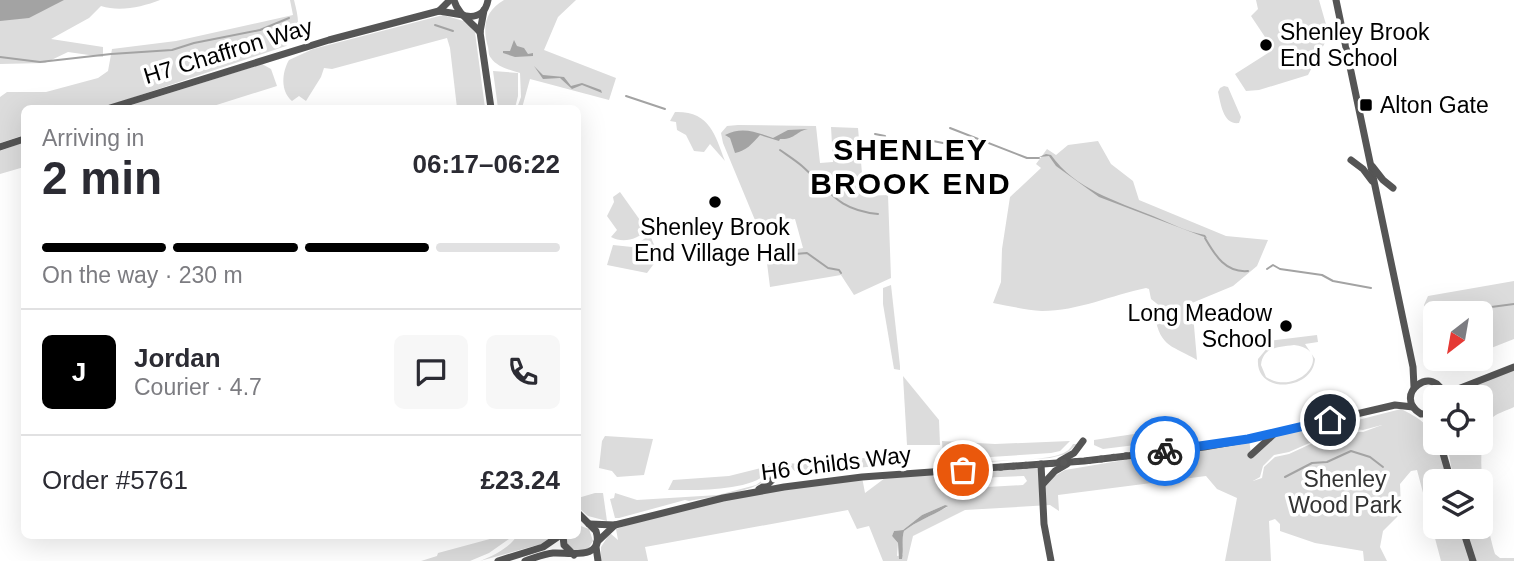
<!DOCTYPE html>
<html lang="en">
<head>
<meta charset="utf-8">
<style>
	:root { --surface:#fff; --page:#f7f7f7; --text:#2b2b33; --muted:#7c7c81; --line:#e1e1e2; --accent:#000 }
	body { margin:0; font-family:Arial,sans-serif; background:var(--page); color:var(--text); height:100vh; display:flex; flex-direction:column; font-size:26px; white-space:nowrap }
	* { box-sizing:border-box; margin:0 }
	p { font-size:23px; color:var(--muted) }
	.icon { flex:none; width:38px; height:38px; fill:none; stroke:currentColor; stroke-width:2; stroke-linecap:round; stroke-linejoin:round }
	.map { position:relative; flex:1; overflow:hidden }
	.drawer { position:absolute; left:21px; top:105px; width:560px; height:434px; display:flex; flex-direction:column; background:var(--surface); border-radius:10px; box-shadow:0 7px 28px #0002 }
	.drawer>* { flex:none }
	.needle { width:46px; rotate:211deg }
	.controls { position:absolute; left:1423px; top:301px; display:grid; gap:14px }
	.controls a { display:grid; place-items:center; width:70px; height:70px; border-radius:10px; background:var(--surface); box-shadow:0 7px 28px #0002; font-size:35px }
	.pin { position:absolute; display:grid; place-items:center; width:60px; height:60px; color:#fff; margin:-30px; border:4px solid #fff; border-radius:50%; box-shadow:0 2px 7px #0007 }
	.courier { position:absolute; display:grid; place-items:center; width:70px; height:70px; margin:-35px; border:5px solid #1a73e8; border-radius:50%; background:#fff; color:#222; box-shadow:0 2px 9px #0007 }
	.summary em { font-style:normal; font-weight:600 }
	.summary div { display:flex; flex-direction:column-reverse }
	.summary { display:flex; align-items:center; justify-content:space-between; height:119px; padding:0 21px }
	h1 { font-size:46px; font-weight:600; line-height:52px }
	.bar { display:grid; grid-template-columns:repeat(4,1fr); gap:10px 7px; align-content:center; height:84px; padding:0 21px }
	.bar i { height:9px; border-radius:5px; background:var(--line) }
	.bar .on { background:var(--accent) }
	.bar p { grid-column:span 4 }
	.line { display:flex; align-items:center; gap:18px; padding:0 21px; border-top:2px solid var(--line) }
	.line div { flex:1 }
	.round { display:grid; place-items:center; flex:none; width:74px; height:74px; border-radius:10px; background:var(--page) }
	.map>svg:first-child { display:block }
</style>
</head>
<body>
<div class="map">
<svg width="1514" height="561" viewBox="0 0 1514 561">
	<rect width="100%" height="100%" fill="#fff"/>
	<!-- green -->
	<g fill="#dcdcdc" fill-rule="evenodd">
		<path d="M0,0H160C142,7 120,12 101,6L89,18L51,39L103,47V57L68,52L45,63L0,64Z"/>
		<path d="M290,0H294C299,20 302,31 286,46L102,108H24V135L0,143V97L7,92H46L98,78L108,71L112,49L176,41L293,15Z"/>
		<path d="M504,0H576L558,17L544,50L616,78L609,100L530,79L522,108H517L521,97L520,73C510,70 497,67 491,58C488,55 489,51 488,47C482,27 485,11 504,0Z"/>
		<path d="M1256,0H1319L1329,35L1308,75L1259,90L1246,91L1235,74L1268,53L1262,41L1265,37L1251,16L1258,9Z"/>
		<path d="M443,15L467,22L475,32L485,108H457L450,48L447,38L332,69L324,68L321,77L306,101L299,96L292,101C280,91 282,72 289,60L313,49Z"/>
		<path d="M262,64L271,69L277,86L207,108H122Z"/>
		<path d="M493,71L518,73V96L515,108H498Z"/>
		<path d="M1224,86L1228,87L1241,117L1239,123C1223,125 1221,104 1218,92L1220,88Z"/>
		<path d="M675,112C710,111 715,135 725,161L710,144L704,152L694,151L686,135L677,130L676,122L670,121Z"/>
		<path d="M738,125L816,126L820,163L833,162L831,127L858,128L864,196L888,195L891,278L854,295L841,275L770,287L766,255L803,248L795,219L757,225L723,143L721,133L727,126Z"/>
		<path d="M1098,141L1111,164L1133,181L1139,200L1226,236L1268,240L1257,266L1233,286L1192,303L1197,360C1174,346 1160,348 1155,316L1161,307L1151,299L1149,289L1146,288C1112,295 1078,311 1042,311C1026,310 1009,306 993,303L1001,282L1002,249L1010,197L1041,168L1036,164L1047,149L1056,155L1068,145Z"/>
		<path d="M24,142V167L0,174V151Z"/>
		<path d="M620,192L647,230C637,239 624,244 611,237L617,230L607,216L614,202L613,197Z"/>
		<path d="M650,235L659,257L647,273L607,265L613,245L632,247Z"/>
		<path d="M1514,281V339L1481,352L1480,313H1435V330L1424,305L1428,296Z"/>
		<path d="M891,285L900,366V370L894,369L883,304V288Z"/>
		<path d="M1317,335L1318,342L1305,344L1315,359C1313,391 1255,395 1258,359L1268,347V341ZM1294,345C1336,350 1300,398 1266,377L1261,365C1263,347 1278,347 1294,345Z"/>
		<path d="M1514,370V407C1506,411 1496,413 1490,420C1472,444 1486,526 1495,554L1500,558H1514V561H1441L1417,470L1411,471L1400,484L1401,507L1399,515L1383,531L1380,547L1387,561H1364L1363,551L1315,543L1280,531V524L1275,519L1269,521L1271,561H1225L1237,498L1217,489L1206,476L1058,495L1059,511L1050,505L965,510L913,536L907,561H883L869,526L857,529L848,510L645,547L648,561H601V547L610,533L618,540L616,529L667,512L723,498L862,477L865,493L889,475L1041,464L1043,483L1065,470L1249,439L1251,454L1274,433L1352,415L1354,421L1401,409C1417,417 1432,425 1435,443H1440L1447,468L1452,471L1447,444L1444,443H1480L1481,402L1480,397H1452L1457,392ZM1382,425L1363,432H1355L1344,438L1315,442L1289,454L1275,457L1264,467L1262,478L1253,481L1260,477L1263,466L1274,455L1289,452L1314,441L1344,436L1355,429L1363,430ZM1024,476L1027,481L1023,485L951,489L946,487L947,482L953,479ZM1435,481H1480V527H1435ZM945,505L947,507C933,515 917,521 904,531L901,544L903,555L897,556L898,543L892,536L894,531L903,530L922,515Z"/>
		<path d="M903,376L939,420L940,445H907Z"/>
		<path d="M1181,427L1178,437L1168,441L1103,449L1094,445V440Z"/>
		<path d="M605,436L653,439L644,475L617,477L612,471L599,468L602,441Z"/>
		<path d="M942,441L995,444L1070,441L1060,451L1051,453L959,459L943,456Z"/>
		<path d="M1073,444H1077L1066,454L1050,458L958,464L943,462V460C965,462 1042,462 1061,454C1067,452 1070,449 1073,444Z"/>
		<path d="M904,454L905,463L799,474L784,463L803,464Z"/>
		<path d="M772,460C773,493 692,490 668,490L673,480L729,476L769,466Z"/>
		<path d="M776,470C762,493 714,496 689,501L685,500L619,518H615L610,499L614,498L615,493L637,500L718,495L756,485Z"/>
		<path d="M595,493H603L607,521L588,516L578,507V498Z"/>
		<path d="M578,525L589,529L593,541L588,549L576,551L568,546L566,536H578Z"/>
		<path d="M501,536H513L489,553L470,561H421L437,556L438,553Z"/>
		<path d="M517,536H552L541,544L480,561C493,556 509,548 517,536Z"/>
	</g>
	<!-- water -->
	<g fill="#a3a3a3">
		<path d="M0,0H64L29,18L0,21Z"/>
		<path d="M514,40L517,46L524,48L528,54L533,53V56L515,57L503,53V51H510Z"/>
		<path d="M534,66L543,75L564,77L571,86L582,83L601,90L602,93L582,85L572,89L560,78L543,79Z"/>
		<path d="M808,129C796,131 795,140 780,139L779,141L760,135C752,144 746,151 735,153L730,138L725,135C742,126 756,132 773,138L788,130Z"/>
		<path d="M1046,154L1051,155C1075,189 1116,201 1153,216C1170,223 1187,232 1205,235L1207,238L1099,197L1056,166L1049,156L1039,157Z"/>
		<path d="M945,505L948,506C934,515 917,521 904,531C901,541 904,550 902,559H899L898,543L892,536L894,531L903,530L922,515Z"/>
	</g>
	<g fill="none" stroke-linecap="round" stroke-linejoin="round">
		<!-- stream -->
		<g stroke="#a3a3a3" stroke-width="2">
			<path d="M435,25L453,31"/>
			<path d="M0,57L40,62L111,54L172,50L194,43L260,30L289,18"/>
			<path d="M626,96L665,109"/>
			<path d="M950,128L1027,158H1039"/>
			<path d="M875,134L885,136L887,149L891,152L906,147"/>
			<path d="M933,141L948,144"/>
			<path d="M909,145L920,139"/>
			<path d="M780,150C787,155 795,160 802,166C830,191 837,210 878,214"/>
			<path d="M1205,238C1215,255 1225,273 1248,271"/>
			<path d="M771,256L807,253L828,268L839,270L841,273"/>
			<path d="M1267,269L1273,265L1280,269L1322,275L1333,281L1371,288"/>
			<path d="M1461,311L1514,304"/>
			<path d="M1285,477L1312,463L1327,462L1351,451L1370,457L1383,467"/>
		</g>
		<!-- minor -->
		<g stroke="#555" stroke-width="7">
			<path d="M454,0C457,13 471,22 480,32"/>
			<path d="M1336,0L1413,367L1414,387"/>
			<path d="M484,10L480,32L491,108"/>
			<path d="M439,11L450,0"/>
			<path d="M466,16C478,18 486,12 488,0"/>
			<path d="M110,108L329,40L439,11L463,15"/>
			<path d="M0,147L24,139"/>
			<path d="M1351,160L1363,169L1372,181"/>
			<path d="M1372,166L1383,180L1393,188"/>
			<path d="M1448,397L1458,389L1514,367"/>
			<path d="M1435,413L1421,414C1390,395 1436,361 1444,397"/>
			<path d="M1432,414L1435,424"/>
			<path d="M1440,443L1451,481"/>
			<path d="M1251,455L1274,434"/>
			<path d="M1060,461L1074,453L1083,441"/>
			<path d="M1041,464L1044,524L1051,561"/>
			<path d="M1043,484L1055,471L1067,464"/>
			<path d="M759,489L768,484L782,470"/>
			<path d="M589,524L615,525L723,498L784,487L862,477L1084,461L1204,447L1249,439L1395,405L1413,407"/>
			<path d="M1462,527L1473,561"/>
			<path d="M563,536L564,545L574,555"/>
			<path d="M597,542L615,525"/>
			<path d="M596,547L598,561"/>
			<path d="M498,561L543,547L559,536"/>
			<path d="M525,561C534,558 543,554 553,553C569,552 605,561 596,531L578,513"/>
		</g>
	</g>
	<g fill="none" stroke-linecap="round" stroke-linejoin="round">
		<!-- done -->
		<path stroke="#595959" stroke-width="7" stroke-dasharray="0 12.6" d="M963,470L1084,461L1165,451"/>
		<!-- route -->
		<path stroke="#1a73e8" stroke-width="9" d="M1165,451L1248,439L1330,420"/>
	</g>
	<!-- markers -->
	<g fill="#000" stroke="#fff" stroke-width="2.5">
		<circle cx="1266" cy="45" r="7"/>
		<rect x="1359" y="98" width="14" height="14" rx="3.5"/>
		<circle cx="715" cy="202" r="7"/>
		<circle cx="1286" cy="326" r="7"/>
	</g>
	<g text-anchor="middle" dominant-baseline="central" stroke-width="7" stroke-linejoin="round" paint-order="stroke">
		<!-- poi labels -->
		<g font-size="23" fill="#000" stroke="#fff" text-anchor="start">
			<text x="1280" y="32">Shenley Brook<tspan x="1280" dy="26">End School</tspan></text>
			<text x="1380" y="105">Alton Gate</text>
			<text x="715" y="227" text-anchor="middle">Shenley Brook<tspan x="715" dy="26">End Village Hall</tspan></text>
			<text x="1272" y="313" text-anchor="end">Long Meadow<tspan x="1272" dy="26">School</tspan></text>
		</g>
		<!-- street labels -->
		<g font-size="23" fill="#000" stroke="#fff">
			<text transform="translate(228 51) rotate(-17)">H7 Chaffron Way</text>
			<text transform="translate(836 463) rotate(-7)">H6 Childs Way</text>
		</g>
		<!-- park labels -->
		<g font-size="23" fill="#333" stroke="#fff">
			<text x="1345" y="479">Shenley<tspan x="1345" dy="26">Wood Park</tspan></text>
		</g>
		<!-- district labels -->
		<g font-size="30" font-weight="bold" letter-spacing="2" fill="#000" stroke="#fff">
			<text x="911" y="149">SHENLEY<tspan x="911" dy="34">BROOK END</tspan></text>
		</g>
	</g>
</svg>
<div class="controls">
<a><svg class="needle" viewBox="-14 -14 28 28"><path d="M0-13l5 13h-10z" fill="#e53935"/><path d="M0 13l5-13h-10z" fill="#7c7c81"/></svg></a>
<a><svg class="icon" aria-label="locate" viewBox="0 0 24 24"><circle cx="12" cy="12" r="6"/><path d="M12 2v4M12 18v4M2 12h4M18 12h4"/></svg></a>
<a><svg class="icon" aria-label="layers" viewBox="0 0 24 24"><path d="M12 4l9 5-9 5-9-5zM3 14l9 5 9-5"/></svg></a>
</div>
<div class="pin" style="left:963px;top:470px;background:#ea580c"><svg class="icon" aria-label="bag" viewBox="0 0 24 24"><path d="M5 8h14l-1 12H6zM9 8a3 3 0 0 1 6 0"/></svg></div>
<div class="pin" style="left:1330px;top:420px;background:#1f2937"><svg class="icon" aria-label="home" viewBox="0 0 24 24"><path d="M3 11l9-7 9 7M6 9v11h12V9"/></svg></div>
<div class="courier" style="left:1165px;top:451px"><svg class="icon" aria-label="bike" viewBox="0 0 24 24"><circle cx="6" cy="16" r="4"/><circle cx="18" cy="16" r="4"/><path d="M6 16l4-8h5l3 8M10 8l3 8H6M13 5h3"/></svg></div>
<section class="drawer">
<div class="summary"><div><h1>2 min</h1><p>Arriving in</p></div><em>06:17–06:22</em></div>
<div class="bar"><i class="on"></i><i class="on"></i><i class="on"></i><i></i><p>On the way · 230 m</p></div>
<div class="line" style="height:126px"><b class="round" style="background:var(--accent);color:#fff">J</b><div><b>Jordan</b><p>Courier · 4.7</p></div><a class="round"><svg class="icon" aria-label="chat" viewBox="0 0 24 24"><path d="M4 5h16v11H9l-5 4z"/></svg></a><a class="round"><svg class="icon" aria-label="phone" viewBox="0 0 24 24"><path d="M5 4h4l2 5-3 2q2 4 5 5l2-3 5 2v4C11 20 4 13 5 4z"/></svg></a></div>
<div class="line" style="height:91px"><div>Order #5761</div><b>£23.24</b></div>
</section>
</div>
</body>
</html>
